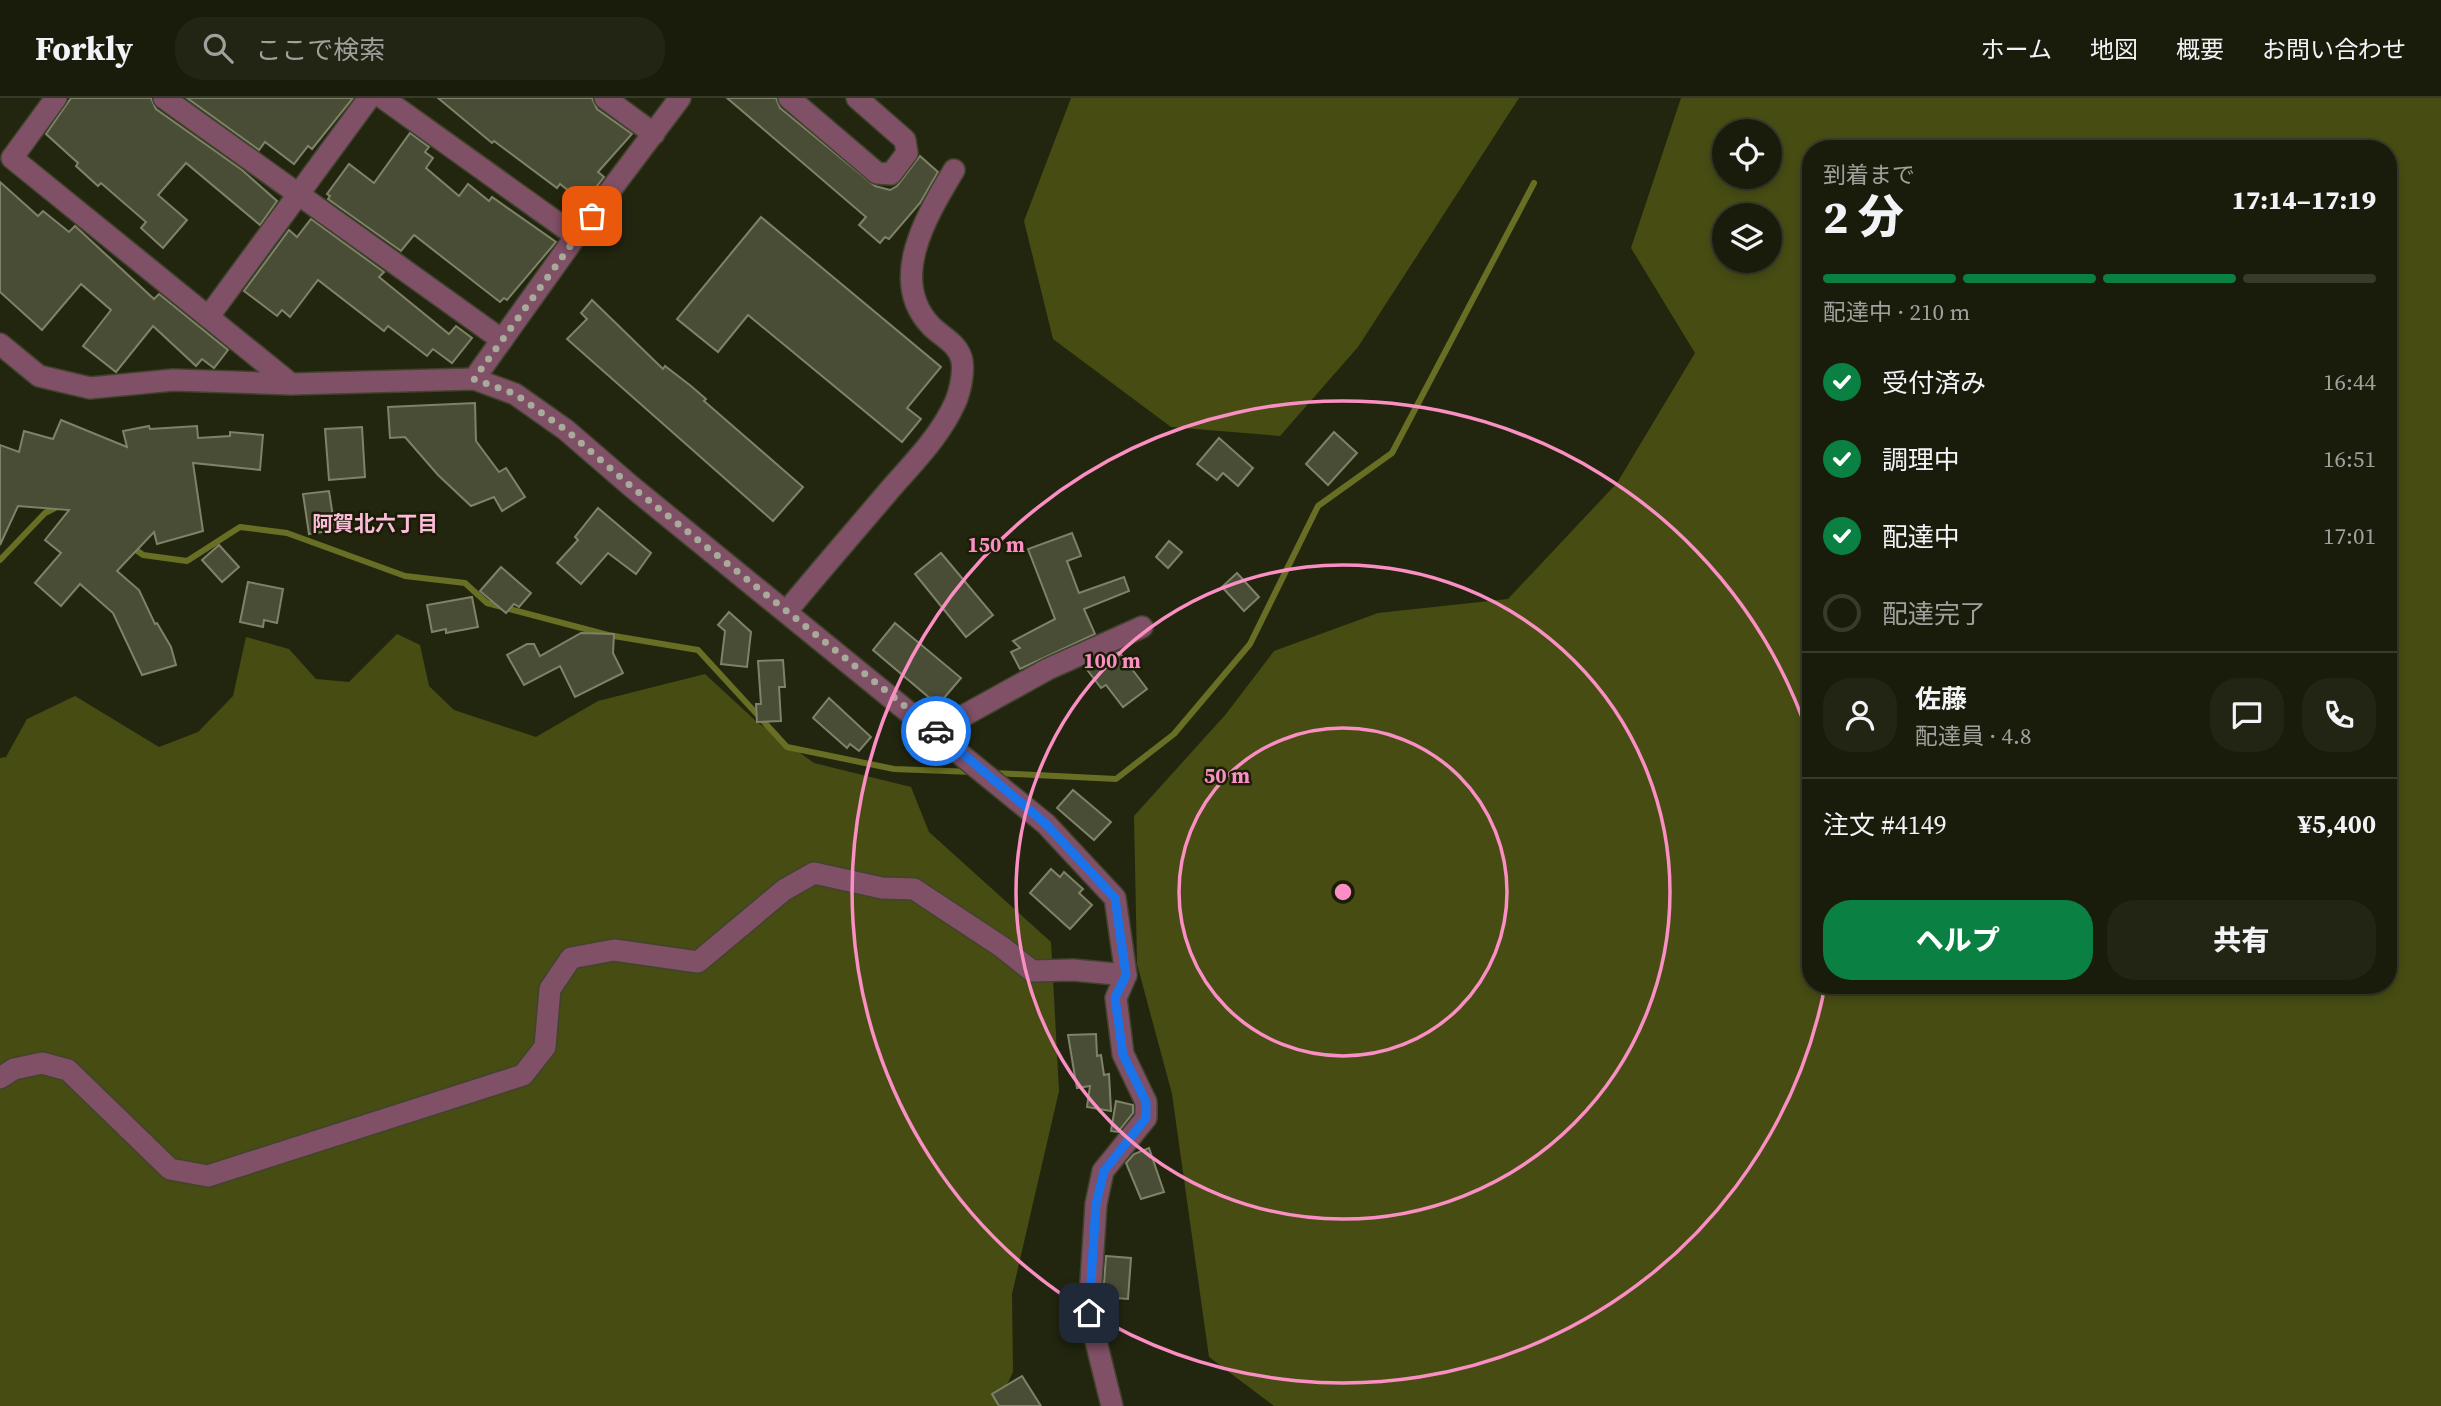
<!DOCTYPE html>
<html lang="ja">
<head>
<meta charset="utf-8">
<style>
	:root { --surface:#1a1c0b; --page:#232514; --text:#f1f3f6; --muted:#9fa19d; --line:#383a2c; --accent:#0b8043 }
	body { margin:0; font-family:"Source Serif 4","Noto Sans JP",serif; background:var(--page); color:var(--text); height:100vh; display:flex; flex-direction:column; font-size:26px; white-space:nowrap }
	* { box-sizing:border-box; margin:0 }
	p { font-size:23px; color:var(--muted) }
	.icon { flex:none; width:38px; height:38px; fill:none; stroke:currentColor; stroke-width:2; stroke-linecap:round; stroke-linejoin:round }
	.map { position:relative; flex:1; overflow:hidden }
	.panel { position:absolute; left:1802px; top:42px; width:595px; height:854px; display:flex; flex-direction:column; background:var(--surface); border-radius:28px; box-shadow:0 4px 10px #0003,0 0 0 2px var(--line) }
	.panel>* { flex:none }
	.buttons { position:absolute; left:1712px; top:21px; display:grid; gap:14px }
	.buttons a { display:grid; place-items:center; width:70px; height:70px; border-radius:50%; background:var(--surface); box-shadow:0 4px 10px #0003,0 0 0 2px var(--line); font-size:35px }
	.pin { position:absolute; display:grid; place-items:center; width:60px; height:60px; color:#fff; margin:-30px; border-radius:14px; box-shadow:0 4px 10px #0006 }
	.courier { position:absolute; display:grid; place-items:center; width:70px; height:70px; margin:-35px; border:5px solid #1a73e8; border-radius:50%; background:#fff; color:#222; box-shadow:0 2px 9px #0007 }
	.head em { font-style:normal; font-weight:800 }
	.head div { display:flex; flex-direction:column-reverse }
	.head { display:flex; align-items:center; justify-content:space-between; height:119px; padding:0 21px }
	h1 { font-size:46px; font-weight:800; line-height:52px }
	.bar { display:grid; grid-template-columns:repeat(4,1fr); gap:10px 7px; align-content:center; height:84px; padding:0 21px }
	.bar i { height:9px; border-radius:5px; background:var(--line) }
	.bar .selected { background:var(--accent) }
	.bar p { grid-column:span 4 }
	.line { display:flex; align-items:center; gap:18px; padding:0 21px; border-top:2px solid var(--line) }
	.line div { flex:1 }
	.round { display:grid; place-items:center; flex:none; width:74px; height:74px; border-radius:28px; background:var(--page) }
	ol { padding:0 21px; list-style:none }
	li { display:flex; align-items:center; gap:21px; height:77px }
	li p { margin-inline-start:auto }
	li .icon { padding:7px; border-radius:50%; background:var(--accent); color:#fff; stroke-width:4 }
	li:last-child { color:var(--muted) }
	li i { width:38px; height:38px; border:4px solid var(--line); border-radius:50% }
	.action { display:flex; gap:14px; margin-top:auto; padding:14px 21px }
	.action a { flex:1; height:80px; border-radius:28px; background:var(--accent); color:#fff; font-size:28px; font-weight:800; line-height:80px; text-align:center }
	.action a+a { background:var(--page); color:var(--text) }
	header { display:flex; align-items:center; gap:42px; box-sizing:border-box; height:98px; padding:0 35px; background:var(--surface); border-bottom:2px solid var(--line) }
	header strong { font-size:33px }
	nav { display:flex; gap:38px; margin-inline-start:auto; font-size:24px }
	.search { width:490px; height:63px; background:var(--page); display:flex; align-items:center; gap:18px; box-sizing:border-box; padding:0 24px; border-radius:28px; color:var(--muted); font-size:26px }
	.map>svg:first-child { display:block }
</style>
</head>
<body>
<header>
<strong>Forkly</strong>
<div class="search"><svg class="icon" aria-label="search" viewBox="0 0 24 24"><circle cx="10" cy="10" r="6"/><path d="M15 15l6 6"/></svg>ここで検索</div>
<nav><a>ホーム</a><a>地図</a><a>概要</a><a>お問い合わせ</a></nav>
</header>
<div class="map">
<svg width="2441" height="1308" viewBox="0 0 2441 1308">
	<rect width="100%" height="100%" fill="#23260f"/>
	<!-- forest -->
	<g fill="#474c13" fill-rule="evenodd">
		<path d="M1071,0H1519L1358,249L1280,338L1171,329L1053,241L1024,123Z"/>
		<path d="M1681,0H2441V1308H1274L1209,1259L1172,996L1137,866L1134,718L1226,616L1274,553L1378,515L1508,501L1617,385L1695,255L1631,150ZM1769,33V79H1724V33ZM1811,51H2389V887H1811ZM1769,117V163H1724V117Z"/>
		<path d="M397,536L420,547L429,588L454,612L536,639L598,603L705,576L757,624L814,665L911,689L929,734L1051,844L1059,993L1012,1196L1013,1274L997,1308H0V660L6,659L27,621L75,598L159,649L198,634L233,598L246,539L289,551L316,581L349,584Z"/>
	</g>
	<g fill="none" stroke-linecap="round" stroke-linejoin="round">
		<!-- stream -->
		<g stroke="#686f24" stroke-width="6">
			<path d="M132,449L143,457L187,463L240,429L287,435L405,478L465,485L487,505L608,537L698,552L787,649L894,671L974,674"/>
			<path d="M0,462L45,415L61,407"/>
			<path d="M995,675L1116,681L1174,636L1250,546L1318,408L1392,355L1534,85"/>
		</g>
	</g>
	<!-- building -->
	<g fill="#4a4d35" stroke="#7e8268" stroke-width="2">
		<path d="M71,0H151L156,11L242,72L277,103L260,127L186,65L158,97L187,122L163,150L141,130L146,124L101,85L98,88L76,68L78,65L46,36Z"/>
		<path d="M187,0H353L312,51L308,48L294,66L265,44L259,52Z"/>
		<path d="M438,0H592L597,11L632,36L598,74L604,79L584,105L560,86L557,90L494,43L492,45Z"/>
		<path d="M727,0H776L780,10L875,88L890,92L897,88L920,58L938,74L920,105L889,141L885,139L880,145L859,127L866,119Z"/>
		<path d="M410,35L429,49L425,54L433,60L426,70L459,98L468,86L489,103L492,99L556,144L507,202L504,200L500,204L414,137L401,153L328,101L330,98L327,96L349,66L374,85Z"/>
		<path d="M0,84L38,118L43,113L69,134L75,128L154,201L159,196L228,252L214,270L202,261L196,268L153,228L116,274L83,248L111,212L81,186L42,232L0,194Z"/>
		<path d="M761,119L941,269L907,310L921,321L902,344L748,217L718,254L677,221Z"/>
		<path d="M311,121L384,174L379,179L449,236L456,228L472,240L452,265L433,251L427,258L388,228L384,233L318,182L290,219L282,212L277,218L244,193L289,132L297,139Z"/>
		<path d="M592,202L663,271L665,268L691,288L706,301L704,303L803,389L773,423L567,241L587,221L581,215Z"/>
		<path d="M475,305L476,343L499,374L506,370L525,399L502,413L494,399L471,408L438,377L405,339L390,340L388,309Z"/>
		<path d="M61,322L127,349L123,333L149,328L150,331L197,328L198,340L230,338V334L263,337L260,372L193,365L203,433L157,446L154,434L117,473L139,492L155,526L157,525L171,549L176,567L142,577L113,515L80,486L61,508L35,485L61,455L45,442L69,412L18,408L0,447V347L19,354L24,333L53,341Z"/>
		<path d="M362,329L365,379L329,382L325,331Z"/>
		<path d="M1334,334L1357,355L1328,387L1306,366Z"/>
		<path d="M1219,340L1253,370L1238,388L1223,375L1217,382L1197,366Z"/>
		<path d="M329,393L335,432L309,436L303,396Z"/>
		<path d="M598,410L651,455L636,476L608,455L581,486L557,465L578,442L575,439Z"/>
		<path d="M1072,435L1081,458L1067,463L1079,495L1124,479L1129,493L1084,511L1095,536L1020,571L1011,554L1020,550L1013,543L1055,521L1028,451Z"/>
		<path d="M1169,443L1182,454L1168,470L1156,459Z"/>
		<path d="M219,447L239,469L222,484L202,462Z"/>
		<path d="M941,455L993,517L966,539L915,476Z"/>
		<path d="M501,469L531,495L519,509L514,506L506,515L480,493Z"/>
		<path d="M1237,475L1259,499L1244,513L1222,489Z"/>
		<path d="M248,484L283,491L277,525L264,522L263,529L240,524Z"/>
		<path d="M472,499L478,529L446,535V531L432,534L427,507Z"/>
		<path d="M729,514L751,534L747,569L721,566L725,533L718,527Z"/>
		<path d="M895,525L961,580L938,607L873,552Z"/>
		<path d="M581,535L614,536L613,555L623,575L575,599L560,568L524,587L507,557L527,546H534L540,558Z"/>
		<path d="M1119,554L1147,591L1123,609L1106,587L1101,590L1085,569Z"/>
		<path d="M783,562L785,589H779L781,623L757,624L756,606H761L758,563Z"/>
		<path d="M829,600L871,639L859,653L850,646L847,650L813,620Z"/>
		<path d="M1073,692L1111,724L1094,742L1057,710Z"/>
		<path d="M1051,771L1060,779L1064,774L1083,791L1079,795L1092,807L1070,831L1030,795Z"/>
		<path d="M1096,936L1097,958L1101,957L1104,977L1109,976L1111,1013L1087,1009L1090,988L1077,990L1075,979L1068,937Z"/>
		<path d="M1116,1003L1133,1007V1015L1118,1034L1111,1033Z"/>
		<path d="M1149,1050L1164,1094L1141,1101L1126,1065L1134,1056Z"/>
		<path d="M1106,1158L1131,1160L1128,1201L1103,1199Z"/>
		<path d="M1022,1278L1041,1308H999L992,1296Z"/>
	</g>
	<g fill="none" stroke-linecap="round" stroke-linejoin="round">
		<!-- minor casing -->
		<g stroke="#40432d" stroke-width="24">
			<g id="minor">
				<path d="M56,0L12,60L291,286"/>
				<path d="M164,0L502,242"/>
				<path d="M383,0L576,138"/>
				<path d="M605,0L654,36"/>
				<path d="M789,0L877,75L891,76L907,55L905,42L857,0"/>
				<path d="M209,218L369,0"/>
				<path d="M0,246L39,278L90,290L173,282L291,286L474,281L515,296L566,332L632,389L1046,726L1115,800L1126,877L1116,900L1123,956L1146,1004V1020L1103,1073L1096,1106L1089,1215L1112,1308"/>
				<path d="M474,281L576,138L680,0"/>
				<path d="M787,513C820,473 854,434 887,395C912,366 939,340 955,305C960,294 964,275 962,263C959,246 942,239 931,228C887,182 927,117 954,72"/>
				<path d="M936,633L1048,571L1142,529"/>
				<path d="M0,980L14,971L42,965L68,972L170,1071L208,1078L523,977L545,949L550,891L571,860L614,852L698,864L784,792L814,775L882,790L914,791L1002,849L1032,873L1073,872L1126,877"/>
			</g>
		</g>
		<!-- minor -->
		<use href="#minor" stroke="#805066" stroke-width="21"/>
	</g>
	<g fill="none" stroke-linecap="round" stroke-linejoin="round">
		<!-- done -->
		<path stroke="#a9ab9a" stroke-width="7" stroke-dasharray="0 12.6" d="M592,118L474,281L515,296L566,332L632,389L936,633"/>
		<!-- route -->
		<path stroke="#1a73e8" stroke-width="9" d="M936,633L1046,726L1115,800L1126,877L1115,900L1123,957L1146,1004V1020L1104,1073L1096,1106L1089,1215"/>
	</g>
	<!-- distance rings -->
	<g fill="none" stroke="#fb8fc4" stroke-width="3.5">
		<circle cx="1343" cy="794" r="164"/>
		<circle cx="1343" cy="794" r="327"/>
		<path d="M1825 888A491 491 0 1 1 1810 642"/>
	</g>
	<g text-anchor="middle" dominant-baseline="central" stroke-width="5" stroke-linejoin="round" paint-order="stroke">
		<!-- neighbourhood labels -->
		<g font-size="21" font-weight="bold" fill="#fabcd8" stroke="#1a1c06">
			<text x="375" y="425">阿賀北六丁目</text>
		</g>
	</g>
	<circle cx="1343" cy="794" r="10" fill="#fb8fc4" stroke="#1a1c06" stroke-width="3.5"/>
	<g font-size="21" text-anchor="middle" font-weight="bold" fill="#fb8fc4" stroke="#1a1c06" stroke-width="5" stroke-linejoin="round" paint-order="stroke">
		<text x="996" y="454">150 m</text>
		<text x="1112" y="570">100 m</text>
		<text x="1227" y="685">50 m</text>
	</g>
</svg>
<div class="buttons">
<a><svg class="icon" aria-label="locate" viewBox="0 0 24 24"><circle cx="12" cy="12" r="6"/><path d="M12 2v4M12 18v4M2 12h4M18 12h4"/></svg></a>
<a><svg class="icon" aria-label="layers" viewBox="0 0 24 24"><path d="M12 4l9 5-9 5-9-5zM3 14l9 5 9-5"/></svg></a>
</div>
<div class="pin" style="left:592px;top:118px;background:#ea580c"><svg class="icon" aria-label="bag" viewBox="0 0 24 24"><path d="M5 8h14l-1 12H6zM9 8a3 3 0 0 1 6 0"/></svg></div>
<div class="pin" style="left:1089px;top:1215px;background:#1f2937"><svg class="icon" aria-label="home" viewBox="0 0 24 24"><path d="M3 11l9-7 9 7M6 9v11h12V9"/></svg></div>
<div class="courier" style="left:936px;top:633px"><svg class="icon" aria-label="car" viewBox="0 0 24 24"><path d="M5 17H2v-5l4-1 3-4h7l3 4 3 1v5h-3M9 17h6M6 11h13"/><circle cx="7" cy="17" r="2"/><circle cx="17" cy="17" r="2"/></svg></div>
<section class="panel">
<div class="head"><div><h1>2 分</h1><p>到着まで</p></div><em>17:14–17:19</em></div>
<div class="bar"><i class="selected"></i><i class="selected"></i><i class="selected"></i><i></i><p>配達中 · 210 m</p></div>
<ol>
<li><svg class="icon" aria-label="check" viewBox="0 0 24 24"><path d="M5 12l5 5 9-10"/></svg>受付済み<p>16:44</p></li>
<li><svg class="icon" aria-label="check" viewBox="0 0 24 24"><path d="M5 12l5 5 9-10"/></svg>調理中<p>16:51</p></li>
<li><svg class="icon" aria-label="check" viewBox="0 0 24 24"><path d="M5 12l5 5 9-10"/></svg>配達中<p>17:01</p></li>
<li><i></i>配達完了</li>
</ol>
<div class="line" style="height:126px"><a class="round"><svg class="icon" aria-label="person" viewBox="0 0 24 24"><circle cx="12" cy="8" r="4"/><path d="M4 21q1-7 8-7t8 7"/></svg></a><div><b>佐藤</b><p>配達員 · 4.8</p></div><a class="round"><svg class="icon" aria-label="chat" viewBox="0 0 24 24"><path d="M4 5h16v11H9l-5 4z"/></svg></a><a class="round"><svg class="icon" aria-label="phone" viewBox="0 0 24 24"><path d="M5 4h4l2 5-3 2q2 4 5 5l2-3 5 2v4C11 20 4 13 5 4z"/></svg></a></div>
<div class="line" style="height:91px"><div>注文 #4149</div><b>¥5,400</b></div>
<div class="action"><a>ヘルプ</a><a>共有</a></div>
</section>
</div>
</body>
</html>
